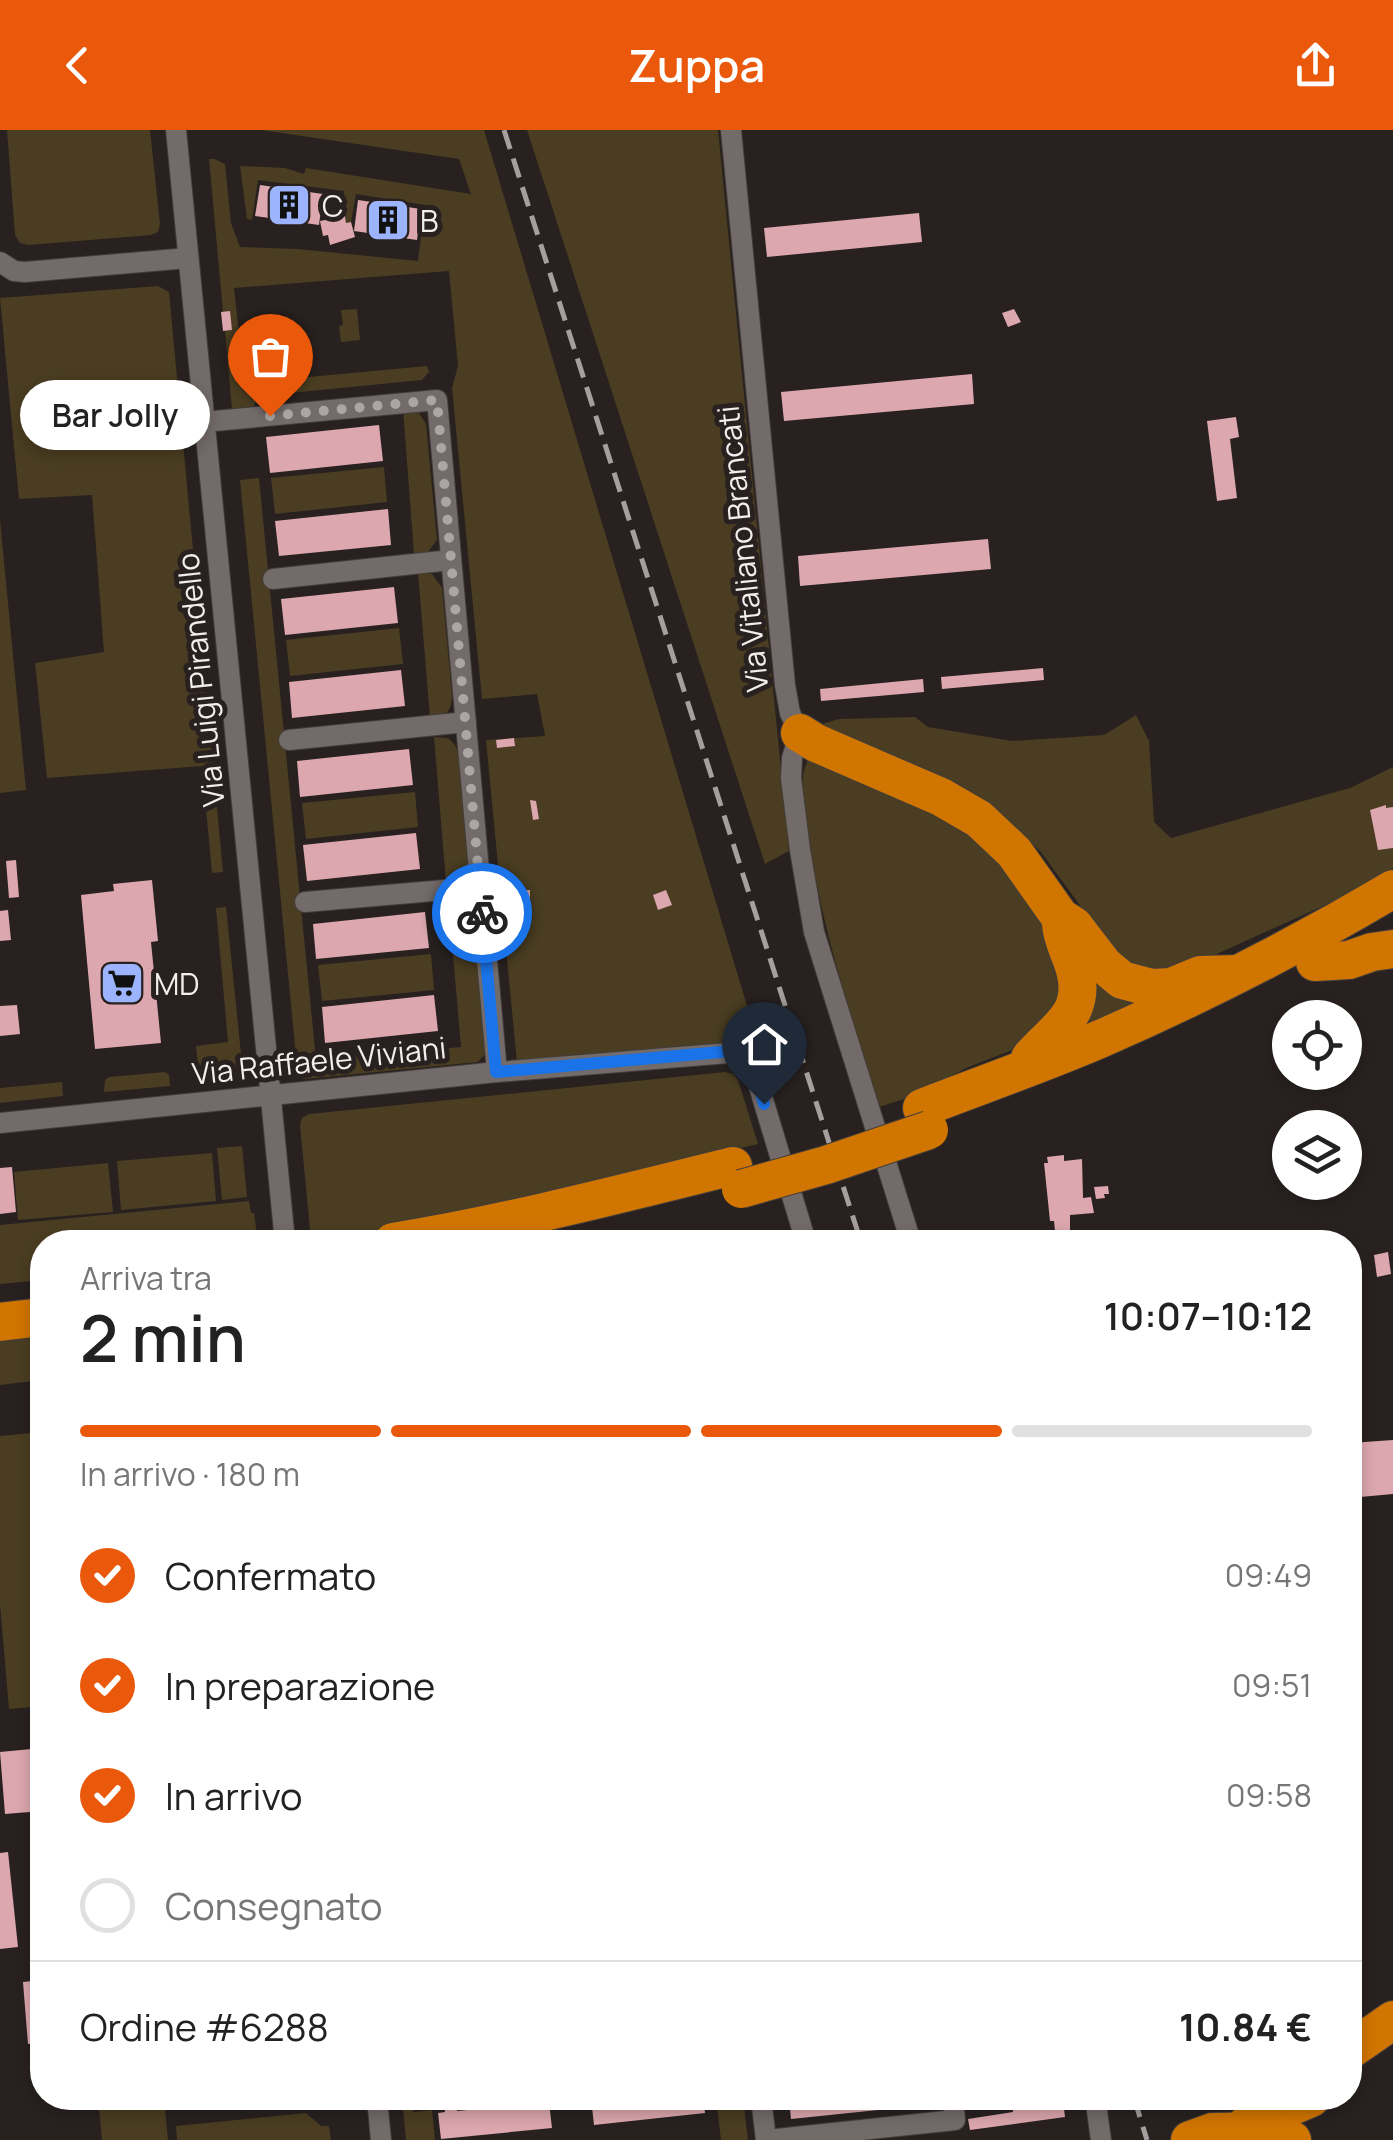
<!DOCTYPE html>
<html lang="it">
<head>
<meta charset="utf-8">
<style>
	:root { --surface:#fff; --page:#f6f6f6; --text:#222; --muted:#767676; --line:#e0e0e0; --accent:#ea580c }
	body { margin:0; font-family:Manrope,sans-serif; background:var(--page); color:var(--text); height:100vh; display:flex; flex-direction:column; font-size:38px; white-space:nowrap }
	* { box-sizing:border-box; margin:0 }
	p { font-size:32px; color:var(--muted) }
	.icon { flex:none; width:55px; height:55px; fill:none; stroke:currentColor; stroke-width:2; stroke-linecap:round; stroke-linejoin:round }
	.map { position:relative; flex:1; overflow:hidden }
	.side { position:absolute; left:30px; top:1100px; width:1332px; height:880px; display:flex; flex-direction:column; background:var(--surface); border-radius:40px; box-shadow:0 5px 15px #0003 }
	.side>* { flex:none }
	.tools { position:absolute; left:1272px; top:870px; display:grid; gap:20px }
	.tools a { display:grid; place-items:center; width:90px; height:90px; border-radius:50%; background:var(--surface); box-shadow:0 5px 15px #0003; font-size:50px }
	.pin { position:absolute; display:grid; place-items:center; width:85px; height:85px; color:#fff; margin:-102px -42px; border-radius:50% 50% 50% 0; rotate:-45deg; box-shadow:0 0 10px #0007 }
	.pin .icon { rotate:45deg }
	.courier { position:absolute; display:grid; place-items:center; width:100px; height:100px; margin:-50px; border:8px solid #1a73e8; border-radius:50%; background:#fff; color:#222; box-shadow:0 2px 12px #0007 }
	.bubble { position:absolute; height:70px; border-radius:35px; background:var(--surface); box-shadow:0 5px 15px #0003; font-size:32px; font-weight:600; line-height:70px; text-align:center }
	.overview em { font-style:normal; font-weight:600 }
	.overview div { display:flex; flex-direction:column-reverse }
	.overview { display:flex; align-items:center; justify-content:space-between; height:170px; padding:0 50px }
	h1 { font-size:65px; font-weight:600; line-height:75px }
	.bar { display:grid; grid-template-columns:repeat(4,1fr); gap:15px 10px; align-content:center; height:120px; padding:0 50px }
	.bar i { height:12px; border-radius:8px; background:var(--line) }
	.bar .active { background:var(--accent) }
	.bar p { grid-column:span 4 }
	.line { display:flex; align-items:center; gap:25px; padding:0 50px; border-top:2px solid var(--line) }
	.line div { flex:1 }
	ol { padding:0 50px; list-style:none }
	li { display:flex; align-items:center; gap:30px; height:110px }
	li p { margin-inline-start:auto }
	li .icon { padding:10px; border-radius:50%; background:var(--accent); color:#fff; stroke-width:4 }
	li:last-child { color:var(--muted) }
	li i { width:55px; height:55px; border:5px solid var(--line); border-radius:50% }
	header { display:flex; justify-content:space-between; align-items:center; height:130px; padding:0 50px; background:var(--accent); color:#fff; font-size:45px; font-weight:600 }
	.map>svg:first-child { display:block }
</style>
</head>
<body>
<header><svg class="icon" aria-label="back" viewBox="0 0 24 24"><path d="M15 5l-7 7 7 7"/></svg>Zuppa<svg class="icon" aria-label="share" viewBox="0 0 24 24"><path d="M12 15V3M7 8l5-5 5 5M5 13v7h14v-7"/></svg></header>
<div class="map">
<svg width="1393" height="2010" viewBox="0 0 1393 2010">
	<rect width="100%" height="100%" fill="#282120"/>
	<!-- green -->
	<g fill="#4a3d21">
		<path d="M7,0H150L160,94L158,102L151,105L29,115L20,113L15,105Z"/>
		<path d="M261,0H484L757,909L517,933L486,610L545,606L537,564L482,569L452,258L458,236L449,141L234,158L243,241L250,249L260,255L254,276L232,279L225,201L232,200L223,182L209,29H215L225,34L231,93L240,117L298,119L418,131L425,75L356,64L351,92L346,93L344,61L258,50L252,90L247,89L240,36L285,38L304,44L306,38L471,64L459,29Z"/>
		<path d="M527,0H718L789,721L765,734Z"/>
		<path d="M158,156L169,162L223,742L212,743L202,636L47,648L35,533L104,522L92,365L19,369L0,168Z"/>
		<path d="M357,179L360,210L341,212L339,196L343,195L341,180Z"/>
		<path d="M427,236L429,242L422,250L280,264L274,254L276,250Z"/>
		<path d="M403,279L417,280L426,294L437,410L427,423L414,424Z"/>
		<path d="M384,337L387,372L275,384L271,348Z"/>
		<path d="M259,348L316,930L461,917L448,767H465L473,771L486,917L485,924L478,932L304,949L298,947L240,350Z"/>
		<path d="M0,390L26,660L0,663Z"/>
		<path d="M426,442L432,444L442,458L452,565C452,582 445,587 430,588L418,443Z"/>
		<path d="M399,498L403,534L290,546L286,510Z"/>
		<path d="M1136,585L1149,611L1154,692L1171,708L1350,658L1393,637V738L1332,772L1186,838L1163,845L1129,833L1111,818L1041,722L993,678L815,596L839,589L915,587L928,597L1012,611L1104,605Z"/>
		<path d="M434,607L448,608L455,615L458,622L468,738L459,751L446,752Z"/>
		<path d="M810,627L977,703L1053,805L1069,861L1028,914L966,938L917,965L879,977C850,883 819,791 807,694C804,672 797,646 810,627Z"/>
		<path d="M415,662L418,697L306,709L302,673Z"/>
		<path d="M226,777L243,943L238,949L200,953L196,916L228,912L216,778Z"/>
		<path d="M431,824L434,860L322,871L318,835Z"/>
		<path d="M1095,847L1144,873L1080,901Z"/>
		<path d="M165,942L169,945L170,956L104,962L105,950L109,947Z"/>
		<path d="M725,942L733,944L738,950L758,1014L416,1094L311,1110L300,995L302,988L309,984Z"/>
		<path d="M62,952L63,966L0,973V958Z"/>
		<path d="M242,1016L247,1067L222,1070L217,1018Z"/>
		<path d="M212,1023L216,1071L121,1080L117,1031Z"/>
		<path d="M108,1033L113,1082L18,1090L14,1042Z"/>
		<path d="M249,1071L251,1083H254L258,1112H42V1150L0,1154V1095Z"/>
		<path d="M42,1202V1250L0,1255V1206Z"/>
		<path d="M42,1302V1576L9,1579L0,1474V1306Z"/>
		<path d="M98,1968H164L168,2010H102Z"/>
		<path d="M199,1968H296L200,1978Z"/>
		<path d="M402,1968H412L413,1982L432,1980L435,2010H406Z"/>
		<path d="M716,1968H743L748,2010H721Z"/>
		<path d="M306,1983L321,1996H329L331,2010H177L176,1996Z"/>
	</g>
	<!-- building -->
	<g fill="#dca7ae">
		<path d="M260,55L323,64L319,95L255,86Z"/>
		<path d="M358,70L421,79L417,110L354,101Z"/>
		<path d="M919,83L922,112L767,127L764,98Z"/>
		<path d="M345,86L346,93L351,92L355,107L330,115L328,105L323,106L320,91Z"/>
		<path d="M1014,179L1021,192L1008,197L1002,183Z"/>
		<path d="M230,181L232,200L223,201L221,182Z"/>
		<path d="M972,244L974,274L784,291L781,262Z"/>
		<path d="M1236,287L1239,307L1230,309L1237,368L1217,371L1207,291Z"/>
		<path d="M379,295L383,331L270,343L266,307Z"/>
		<path d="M388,379L391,415L279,426L275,391Z"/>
		<path d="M988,409L991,439L800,456L798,426Z"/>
		<path d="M394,457L398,493L285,505L281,469Z"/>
		<path d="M1043,538L1044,550L942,559L941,547Z"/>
		<path d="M401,540L405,576L292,588L289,552Z"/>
		<path d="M923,549L924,562L821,571L820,559Z"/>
		<path d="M514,608L515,616L497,618L496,610Z"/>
		<path d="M409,619L413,655L300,667L297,631Z"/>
		<path d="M530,670L536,671L539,689L533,690Z"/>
		<path d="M1386,675V678L1393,677V718L1378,720L1370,680Z"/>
		<path d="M416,703L420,739L307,751L303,715Z"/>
		<path d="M16,730L19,767L9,768L6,731Z"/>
		<path d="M152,750L158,811L151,812L161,913L95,919L81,765L114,761L113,754Z"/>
		<path d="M530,760V773L514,774V769H508V765L513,764V761Z"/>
		<path d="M666,760L672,775L658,780L653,765Z"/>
		<path d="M8,780L11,810L0,811V781Z"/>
		<path d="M425,782L429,818L316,829L313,794Z"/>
		<path d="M434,865L438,901L325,913L322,877Z"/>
		<path d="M17,875L20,904L0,906V876Z"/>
		<path d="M1064,1025V1031L1082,1029L1083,1068L1091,1067L1094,1083L1070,1085V1100L1055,1101L1054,1091H1050L1044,1033H1048L1047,1027Z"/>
		<path d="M12,1037L16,1082L0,1084V1038Z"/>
		<path d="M1108,1056L1109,1064H1104L1105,1068L1096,1069L1094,1057Z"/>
		<path d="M1113,1103V1112H1098L1097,1105Z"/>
		<path d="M1388,1122L1391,1144L1377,1147L1374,1125Z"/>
		<path d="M1393,1310V1364L1360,1367L1359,1357L1350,1358V1313Z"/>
		<path d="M42,1618V1681L5,1684L0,1622Z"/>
		<path d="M8,1722L18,1817L0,1819V1723Z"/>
		<path d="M42,1850V1913L28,1914L23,1852Z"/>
		<path d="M431,1968H463L464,1971L457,1972V1981L549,1972L552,1998L441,2009L438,1983L445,1982L444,1974H438V1980H432Z"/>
		<path d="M591,1968H703L705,1983L594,1995Z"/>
		<path d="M789,1968H936V1974L791,1989Z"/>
		<path d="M966,1968H981V1972L977,1977L967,1979Z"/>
		<path d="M1025,1968H1057V1972L1063,1971L1065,1987L970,2000L968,1989L1013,1982L1012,1971Z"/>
	</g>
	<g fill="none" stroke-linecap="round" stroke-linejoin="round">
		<!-- street casing -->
		<g stroke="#423d3b" stroke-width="22">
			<g id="street">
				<path d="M176,0L285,1112"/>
				<path d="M731,0L785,555L790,583L800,603L792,628L791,648L800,720L814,802L911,1112"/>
				<path d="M0,132L14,141L25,142L188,128"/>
				<path d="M204,292L437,270L497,942"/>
				<path d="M273,449L451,430"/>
				<path d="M289,610L466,592"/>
				<path d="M305,772L480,757"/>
				<path d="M0,993L497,942L740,922L746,926L754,940L806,1112"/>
				<path d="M377,1968L381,2010"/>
				<path d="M761,1968L766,2010"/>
				<path d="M1098,1968L1097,1981L1101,2010"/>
				<path d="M767,2010L955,1990L953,1968"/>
			</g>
		</g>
		<!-- highway casing -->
		<g stroke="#423d3b" stroke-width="40">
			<g id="highway">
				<path d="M800,603L816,613L941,667L979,689L1014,722L1060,787L1074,796L1104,835L1122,850L1152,858L1171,857L1200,845L1237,844"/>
				<path d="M1315,832L1349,830L1372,822L1393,819"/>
				<path d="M1030,928C1054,899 1087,886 1075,840C1071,824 1062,811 1061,794"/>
				<path d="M922,978C981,955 1042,934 1100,909C1201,865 1299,815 1393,759"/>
				<path d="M393,1112C508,1093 620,1064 733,1036"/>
				<path d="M0,1192L42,1187"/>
				<path d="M1350,1920L1393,1890"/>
				<path d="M1245,1996L1311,1968"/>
				<path d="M1190,2010L1212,2002L1276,2001L1292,2010"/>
			</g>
		</g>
		<!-- street -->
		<use href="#street" stroke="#736b69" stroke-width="20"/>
		<!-- highway -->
		<use href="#highway" stroke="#d17501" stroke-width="38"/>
		<!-- rail -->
		<g stroke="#a5a09f" stroke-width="5" stroke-dasharray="20 10" stroke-linecap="butt">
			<path d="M504,0L861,1112"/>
			<path d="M1134,1968L1147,2010"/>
		</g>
		<!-- highway-bridge casing -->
		<g stroke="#423d3b" stroke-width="40" stroke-linecap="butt">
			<path id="highway-bridge" d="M741,1059L826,1035L929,1000"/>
		</g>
		<!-- highway-bridge -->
		<use href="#highway-bridge" stroke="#d17501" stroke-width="38"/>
	</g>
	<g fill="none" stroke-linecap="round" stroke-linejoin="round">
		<!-- done -->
		<path stroke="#aba6a5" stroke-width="10" stroke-dasharray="0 18" d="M270,286L437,270L482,783"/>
		<!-- route -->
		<path stroke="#1a73e8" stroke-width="12" d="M482,783L496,942L732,921C756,925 758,954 764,974"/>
	</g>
	<!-- icons -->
	<defs>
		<g id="building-square" transform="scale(2.25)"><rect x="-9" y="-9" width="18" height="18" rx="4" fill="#9cb4fd" stroke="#282120"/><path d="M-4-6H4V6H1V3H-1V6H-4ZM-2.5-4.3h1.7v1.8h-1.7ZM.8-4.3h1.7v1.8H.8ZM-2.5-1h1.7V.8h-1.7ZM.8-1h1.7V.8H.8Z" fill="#111"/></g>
		<g id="supermarket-square" transform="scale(2.25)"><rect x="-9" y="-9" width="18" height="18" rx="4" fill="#9cb4fd" stroke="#282120"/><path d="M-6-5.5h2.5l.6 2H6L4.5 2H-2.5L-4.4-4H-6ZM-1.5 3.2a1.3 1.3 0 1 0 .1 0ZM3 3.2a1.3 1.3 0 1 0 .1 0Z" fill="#111"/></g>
	</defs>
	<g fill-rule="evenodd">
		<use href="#building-square" x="289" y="75"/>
		<use href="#building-square" x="388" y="90"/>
		<use href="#supermarket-square" x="122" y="853"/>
	</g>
	<g text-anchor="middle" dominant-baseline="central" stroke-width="10" stroke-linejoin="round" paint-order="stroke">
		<!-- poi labels -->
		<g font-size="30" fill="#f2eeed" stroke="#282120" text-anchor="start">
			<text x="322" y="75">C</text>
			<text x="420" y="90">B</text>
			<text x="154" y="853">MD</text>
		</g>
		<!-- street labels -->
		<g font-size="30" fill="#f2eeed" stroke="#282120">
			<text transform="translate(742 419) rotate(-96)">Via Vitaliano Brancati</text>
			<text transform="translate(200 550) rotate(-96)">Via Luigi Pirandello</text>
			<text transform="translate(319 930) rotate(-6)">Via Raffaele Viviani</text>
		</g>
	</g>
</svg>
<div class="tools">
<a><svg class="icon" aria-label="locate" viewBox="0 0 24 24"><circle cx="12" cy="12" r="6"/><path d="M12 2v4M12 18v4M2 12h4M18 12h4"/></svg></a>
<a><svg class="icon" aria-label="layers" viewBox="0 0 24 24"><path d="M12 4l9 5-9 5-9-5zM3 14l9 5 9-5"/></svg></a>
</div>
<div class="pin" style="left:270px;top:286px;background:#ea580c"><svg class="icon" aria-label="bag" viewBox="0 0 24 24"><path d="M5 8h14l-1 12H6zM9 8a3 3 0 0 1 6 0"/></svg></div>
<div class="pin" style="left:764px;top:974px;background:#1f2937"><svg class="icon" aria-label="home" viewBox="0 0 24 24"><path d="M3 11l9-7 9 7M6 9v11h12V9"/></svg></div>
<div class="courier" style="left:482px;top:783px"><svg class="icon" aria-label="bike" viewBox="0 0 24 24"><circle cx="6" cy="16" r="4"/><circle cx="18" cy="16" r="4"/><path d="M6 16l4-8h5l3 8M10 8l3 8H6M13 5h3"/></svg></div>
<div class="bubble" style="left:20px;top:250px;width:190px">Bar Jolly</div>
<section class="side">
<div class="overview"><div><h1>2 min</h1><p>Arriva tra</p></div><em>10:07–10:12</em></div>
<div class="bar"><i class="active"></i><i class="active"></i><i class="active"></i><i></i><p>In arrivo · 180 m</p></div>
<ol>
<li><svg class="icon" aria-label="check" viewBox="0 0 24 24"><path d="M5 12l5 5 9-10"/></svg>Confermato<p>09:49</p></li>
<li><svg class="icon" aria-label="check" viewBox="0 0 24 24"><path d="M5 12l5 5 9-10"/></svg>In preparazione<p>09:51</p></li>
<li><svg class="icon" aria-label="check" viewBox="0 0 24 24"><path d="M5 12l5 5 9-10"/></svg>In arrivo<p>09:58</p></li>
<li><i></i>Consegnato</li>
</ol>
<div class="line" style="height:130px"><div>Ordine #6288</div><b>10.84 €</b></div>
</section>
</div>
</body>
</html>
